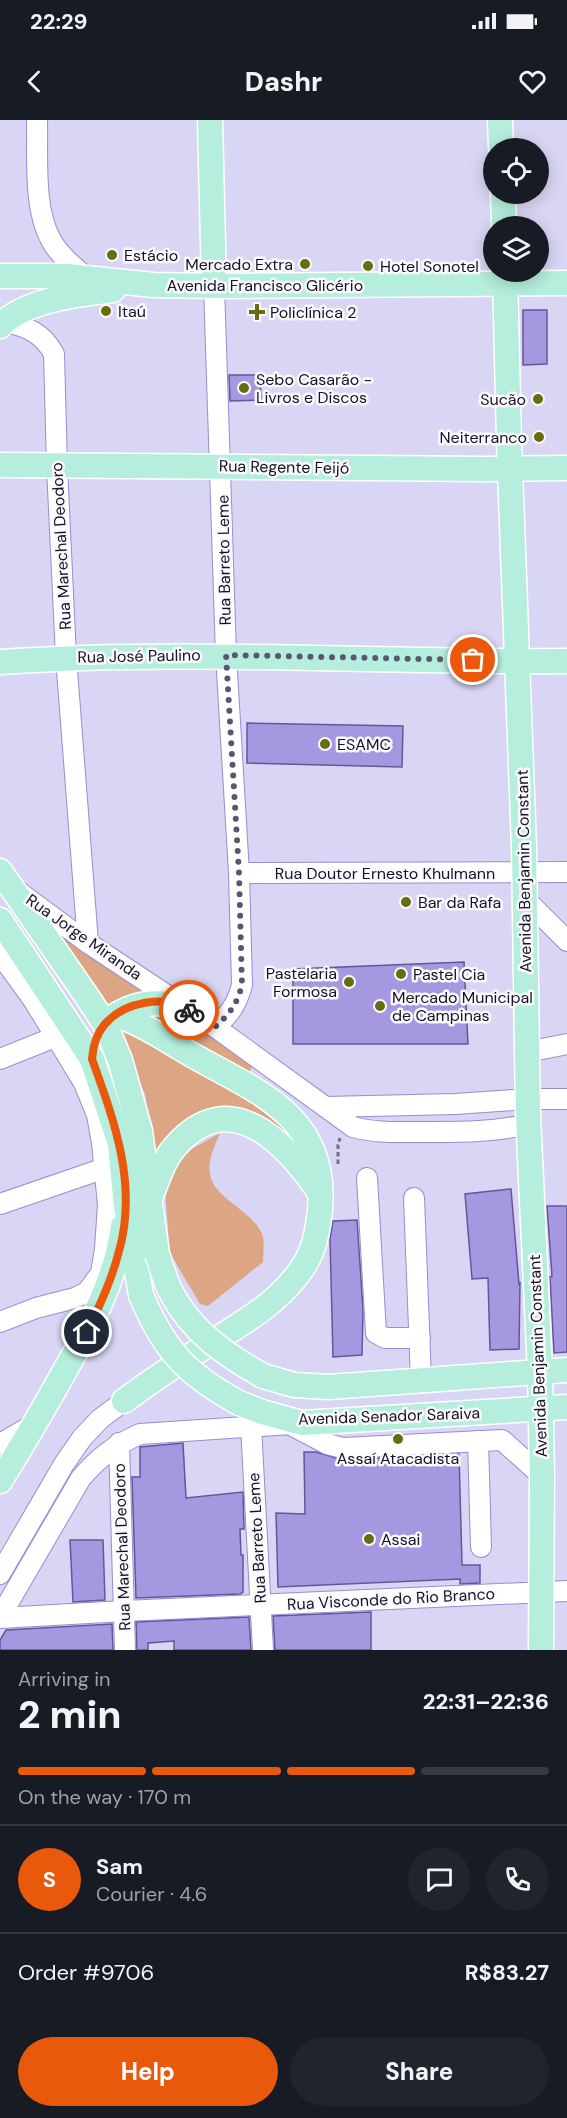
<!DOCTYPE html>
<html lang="en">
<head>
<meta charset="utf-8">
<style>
	:root { --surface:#171b24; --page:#20242c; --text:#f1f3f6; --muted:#9ea1a6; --line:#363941; --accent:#ea580c }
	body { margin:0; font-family:"DM Sans",sans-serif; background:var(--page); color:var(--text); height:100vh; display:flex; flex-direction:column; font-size:22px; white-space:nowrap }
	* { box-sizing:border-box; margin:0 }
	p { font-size:20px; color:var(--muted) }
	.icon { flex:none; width:33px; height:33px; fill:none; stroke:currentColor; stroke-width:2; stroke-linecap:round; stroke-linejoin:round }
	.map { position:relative; height:1530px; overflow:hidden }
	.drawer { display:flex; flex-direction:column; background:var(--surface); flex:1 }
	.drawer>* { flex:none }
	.fabs { position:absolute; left:483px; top:18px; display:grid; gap:12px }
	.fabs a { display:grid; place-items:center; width:66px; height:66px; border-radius:50%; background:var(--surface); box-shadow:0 3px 15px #0003; font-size:30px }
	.pin { position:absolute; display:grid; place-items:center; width:51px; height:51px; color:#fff; margin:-26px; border:3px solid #fff; border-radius:50%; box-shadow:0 2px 6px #0007 }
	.courier { position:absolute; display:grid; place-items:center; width:60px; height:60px; margin:-30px; border:4px solid #ea580c; border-radius:50%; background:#fff; color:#222; box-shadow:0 2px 8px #0007 }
	.head em { font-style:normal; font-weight:800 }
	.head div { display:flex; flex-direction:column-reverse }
	.head { display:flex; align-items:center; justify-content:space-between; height:102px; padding:0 18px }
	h1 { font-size:39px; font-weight:800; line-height:45px }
	.bar { display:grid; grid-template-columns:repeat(4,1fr); gap:9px 6px; align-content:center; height:72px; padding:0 18px }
	.bar i { height:8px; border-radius:4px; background:var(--line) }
	.bar .on { background:var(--accent) }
	.bar p { grid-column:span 4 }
	.line { display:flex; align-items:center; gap:15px; padding:0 18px; border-top:2px solid var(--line) }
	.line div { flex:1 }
	.round { display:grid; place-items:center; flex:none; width:63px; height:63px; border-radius:32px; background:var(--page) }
	.cta { display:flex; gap:12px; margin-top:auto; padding:12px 18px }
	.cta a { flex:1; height:69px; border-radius:36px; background:var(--accent); color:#fff; font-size:24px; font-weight:800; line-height:69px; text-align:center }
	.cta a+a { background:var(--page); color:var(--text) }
	.status { display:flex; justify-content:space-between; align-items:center; height:42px; padding:0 30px; background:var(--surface); direction:ltr }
	.status svg { height:16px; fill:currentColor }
	header { display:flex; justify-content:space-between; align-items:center; height:78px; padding:0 18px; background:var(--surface); font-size:27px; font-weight:800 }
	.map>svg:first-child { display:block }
</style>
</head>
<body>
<div class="status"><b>22:29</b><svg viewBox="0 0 49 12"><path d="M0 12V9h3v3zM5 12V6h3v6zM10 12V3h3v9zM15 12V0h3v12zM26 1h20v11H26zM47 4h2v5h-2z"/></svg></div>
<header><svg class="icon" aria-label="back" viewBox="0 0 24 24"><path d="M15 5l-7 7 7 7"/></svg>Dashr<svg class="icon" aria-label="heart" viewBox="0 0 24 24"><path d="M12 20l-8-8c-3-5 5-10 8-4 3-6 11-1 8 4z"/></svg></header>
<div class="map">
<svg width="567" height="1530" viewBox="0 0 567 1530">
	<rect width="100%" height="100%" fill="#d9d5f4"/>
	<!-- green -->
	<g fill="#dca584">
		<path d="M47,805L254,943L247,956L107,891Z"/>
		<path d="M116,908L260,982L297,1014L309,1041L285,1013L231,991L200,994L155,1033L145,974Z"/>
		<path d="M220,1013C215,1025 207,1041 210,1054C213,1078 252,1090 262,1114C265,1121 263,1134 263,1142L208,1186L200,1184L170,1133L165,1070L183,1034Z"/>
	</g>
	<!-- building -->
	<g fill="#a597e0" stroke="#65569a" stroke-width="1.5">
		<path d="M523,190H547V244L523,245Z"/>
		<path d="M229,255H260L261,280L230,281Z"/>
		<path d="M247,603L403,606L402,647L247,643Z"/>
		<path d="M464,842L468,924H293V849Z"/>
		<path d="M511,1069L519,1164L520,1163L519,1229L490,1230L488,1158L472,1159L465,1074Z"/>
		<path d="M547,1086H567V1232L554,1233L550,1157L552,1156Z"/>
		<path d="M357,1100L363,1189L362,1235L333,1237L330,1119L333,1101Z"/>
		<path d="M183,1323L186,1378L243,1372L244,1409H240L241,1435H243V1472L240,1474L136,1478L132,1357H140V1327Z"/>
		<path d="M304,1332H316L343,1340L459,1334L462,1445H480V1463L460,1464V1459L278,1467L276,1393L305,1394Z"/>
		<path d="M70,1420H103L105,1480L73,1482Z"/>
		<path d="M371,1492V1530H275L273,1496Z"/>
		<path d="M249,1497L251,1530H174V1521L148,1523V1530H137L136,1502Z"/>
		<path d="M112,1504L113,1530H0V1520L6,1510Z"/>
	</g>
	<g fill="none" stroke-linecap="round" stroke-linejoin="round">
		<!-- minor casing -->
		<g stroke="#998cd4" stroke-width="22">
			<g id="minor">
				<path d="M37,0C38,36 33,88 51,120C59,135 73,146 86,157"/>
				<path d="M214,166L226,535L239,753L242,865C237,884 230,894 215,907"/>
				<path d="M4,202C26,206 43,213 54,234L57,347L66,537L88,823"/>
				<path d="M239,753L567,752"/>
				<path d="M19,772L88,823L215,907L353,1007C375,1013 396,1012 418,1012C457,1012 490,1013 529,1004"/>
				<path d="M525,779L567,821"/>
				<path d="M0,834L34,881L84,963L97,995L102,1023L108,1085L105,1129L101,1153L87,1172L75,1178L36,1188L0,1202"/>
				<path d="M527,932L567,924"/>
				<path d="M0,939L55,917"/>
				<path d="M326,987L455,984L528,979H567"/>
				<path d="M367,1058L376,1213L385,1218H420"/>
				<path d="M414,1078L421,1260"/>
				<path d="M0,1084L105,1048"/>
				<path d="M289,1304L327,1324L343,1328L502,1320L542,1356"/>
				<path d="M251,1306L263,1530"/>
				<path d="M478,1321L481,1427"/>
				<path d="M119,1323L125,1530"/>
				<path d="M0,1324L36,1303"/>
				<path d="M0,1454L64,1344L82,1318L100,1299L124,1281"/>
				<path d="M0,1497L81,1358C99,1337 115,1325 140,1314L291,1304"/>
				<path d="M0,1498L124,1491L567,1471"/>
			</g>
		</g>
		<!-- major casing -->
		<g stroke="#fff" stroke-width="27">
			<g id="major">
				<path d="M210,0L214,166"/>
				<path d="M500,0L501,28"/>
				<path d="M503,74L504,106"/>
				<path d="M505,152L509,322L524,728L528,995L540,1251L542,1356L541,1530"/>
				<path d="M0,156H66L154,165L214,166L567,163"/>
				<path d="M0,206C24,180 79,174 113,170"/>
				<path d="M0,345L483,349L567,348"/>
				<path d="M0,542C189,529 378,543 567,541"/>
				<path d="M0,751L86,875L105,904L120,940L140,1011L157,1134"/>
				<path d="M0,800L92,939L120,1024L126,1086L141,1175"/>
				<path d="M116,895C143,903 167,921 192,935C260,973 328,997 320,1089C317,1122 311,1142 287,1167C266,1190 237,1206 211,1223C181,1241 152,1260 124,1281"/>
				<path d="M109,900C133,882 157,880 184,887"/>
				<path d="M150,1078C157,1062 162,1042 174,1028C229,962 286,1023 320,1073"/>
				<path d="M263,1256L294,1265L329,1267L567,1250"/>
				<path d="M239,1283L262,1292L302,1303L567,1287"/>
				<path d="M0,1361C22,1326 43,1290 63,1254C90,1207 116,1160 123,1106"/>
			</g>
		</g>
		<!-- path -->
		<path stroke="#736e8b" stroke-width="3" stroke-dasharray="4.5 3" stroke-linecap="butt" d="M338,1044V1025L340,1018"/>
		<!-- minor -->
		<use href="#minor" stroke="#fff" stroke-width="20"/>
		<!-- major -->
		<use href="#major" stroke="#b5eedd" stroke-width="24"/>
		<!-- major-bridge casing -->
		<g stroke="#fff" stroke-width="27" stroke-linecap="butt">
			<g id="major-bridge">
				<path d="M157,1134C162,1147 165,1162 172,1174C192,1212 226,1235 263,1256"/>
				<path d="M141,1175C164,1230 186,1254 239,1283"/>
			</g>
		</g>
		<!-- major-bridge -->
		<use href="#major-bridge" stroke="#b5eedd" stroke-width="24"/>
	</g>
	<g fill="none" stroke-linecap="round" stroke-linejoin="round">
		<!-- done -->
		<path stroke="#5a5571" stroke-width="6" stroke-dasharray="0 10.8" d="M189,890L215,907C230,894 237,884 242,865L239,753L226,535L473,540"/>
		<!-- route -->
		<path stroke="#ea580c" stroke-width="8" d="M87,1212C100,1185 112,1159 119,1131C138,1065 114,1000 92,939C93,926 96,914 105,904C124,882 165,874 189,890"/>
	</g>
	<!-- markers -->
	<g fill="#686c0f" stroke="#fafafa" stroke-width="2">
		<circle cx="112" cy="135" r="6"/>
		<circle cx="305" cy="144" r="6"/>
		<circle cx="368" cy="146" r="6"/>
		<circle cx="106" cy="191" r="6"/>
		<path d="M254 183h6v6h6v6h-6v6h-6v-6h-6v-6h6z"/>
		<circle cx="244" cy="268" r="6"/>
		<circle cx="538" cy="279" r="6"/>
		<circle cx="539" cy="317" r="6"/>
		<circle cx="325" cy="624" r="6"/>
		<circle cx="406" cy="782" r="6"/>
		<circle cx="401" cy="854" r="6"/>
		<circle cx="349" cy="862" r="6"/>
		<circle cx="380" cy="886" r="6"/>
		<circle cx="398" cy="1319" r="6"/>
		<circle cx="369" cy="1419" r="6"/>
	</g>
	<g text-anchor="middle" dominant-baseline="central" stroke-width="5" stroke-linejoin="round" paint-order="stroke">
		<!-- poi labels -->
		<g font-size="16" fill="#16102b" stroke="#fafafa" text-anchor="start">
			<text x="124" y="135">Estácio</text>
			<text x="293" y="144" text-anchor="end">Mercado Extra</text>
			<text x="380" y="146">Hotel Sonotel</text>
			<text x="118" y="191">Itaú</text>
			<text x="270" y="192">Policlínica 2</text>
			<text x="256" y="259">Sebo Casarão -<tspan x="256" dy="18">Livros e Discos</tspan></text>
			<text x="526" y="279" text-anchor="end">Sucão</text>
			<text x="527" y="317" text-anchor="end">Neiterranco</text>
			<text x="337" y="624">ESAMC</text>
			<text x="418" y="782">Bar da Rafa</text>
			<text x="337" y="853" text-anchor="end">Pastelaria<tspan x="337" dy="18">Formosa</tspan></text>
			<text x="413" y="854">Pastel Cia</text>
			<text x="392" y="877">Mercado Municipal<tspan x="392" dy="18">de Campinas</tspan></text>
			<text x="398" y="1338" text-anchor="middle">Assaí Atacadista</text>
			<text x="381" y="1419">Assai</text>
		</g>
		<!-- street labels -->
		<g font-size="16" fill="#16102b" stroke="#fafafa">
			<text x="265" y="165">Avenida Francisco Glicério</text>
			<text transform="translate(284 347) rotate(1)">Rua Regente Feijó</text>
			<text transform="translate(61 426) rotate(-93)">Rua Marechal Deodoro</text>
			<text transform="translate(224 440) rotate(-91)">Rua Barreto Leme</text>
			<text transform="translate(139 536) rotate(-1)">Rua José Paulino</text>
			<text transform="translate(524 751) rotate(-91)">Avenida Benjamin Constant</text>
			<text x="385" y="753">Rua Doutor Ernesto Khulmann</text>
			<text transform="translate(84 817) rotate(35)">Rua Jorge Miranda</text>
			<text transform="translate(538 1236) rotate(-92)">Avenida Benjamin Constant</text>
			<text transform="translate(389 1296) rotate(-2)">Avenida Senador Saraiva</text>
			<text transform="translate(257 1418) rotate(-93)">Rua Barreto Leme</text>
			<text transform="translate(122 1427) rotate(-92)">Rua Marechal Deodoro</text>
			<text transform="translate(391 1479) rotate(-3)">Rua Visconde do Rio Branco</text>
		</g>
	</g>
</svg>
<div class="fabs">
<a><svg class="icon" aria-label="locate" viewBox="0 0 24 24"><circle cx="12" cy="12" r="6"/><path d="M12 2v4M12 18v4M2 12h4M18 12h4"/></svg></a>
<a><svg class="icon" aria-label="layers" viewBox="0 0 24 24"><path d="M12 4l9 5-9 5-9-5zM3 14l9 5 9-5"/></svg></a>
</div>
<div class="pin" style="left:473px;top:540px;background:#ea580c"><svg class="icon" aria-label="bag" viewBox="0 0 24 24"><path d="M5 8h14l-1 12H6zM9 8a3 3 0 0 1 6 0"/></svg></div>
<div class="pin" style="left:87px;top:1212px;background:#1f2937"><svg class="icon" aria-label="home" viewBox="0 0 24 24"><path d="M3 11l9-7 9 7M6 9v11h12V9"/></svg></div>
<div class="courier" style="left:189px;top:890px"><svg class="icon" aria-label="bike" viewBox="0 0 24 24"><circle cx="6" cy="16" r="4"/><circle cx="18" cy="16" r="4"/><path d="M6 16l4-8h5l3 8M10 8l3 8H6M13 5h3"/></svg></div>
</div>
<section class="drawer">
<div class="head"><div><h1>2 min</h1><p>Arriving in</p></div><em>22:31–22:36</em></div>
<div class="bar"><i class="on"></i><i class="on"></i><i class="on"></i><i></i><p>On the way · 170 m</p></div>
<div class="line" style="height:108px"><b class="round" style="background:var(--accent);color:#fff">S</b><div><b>Sam</b><p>Courier · 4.6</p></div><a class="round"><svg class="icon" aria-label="chat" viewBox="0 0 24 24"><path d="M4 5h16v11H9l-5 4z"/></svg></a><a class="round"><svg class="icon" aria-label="phone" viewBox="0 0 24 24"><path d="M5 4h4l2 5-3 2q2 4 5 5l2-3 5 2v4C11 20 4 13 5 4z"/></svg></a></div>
<div class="line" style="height:78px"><div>Order #9706</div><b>R$83.27</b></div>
<div class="cta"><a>Help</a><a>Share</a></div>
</section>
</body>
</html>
